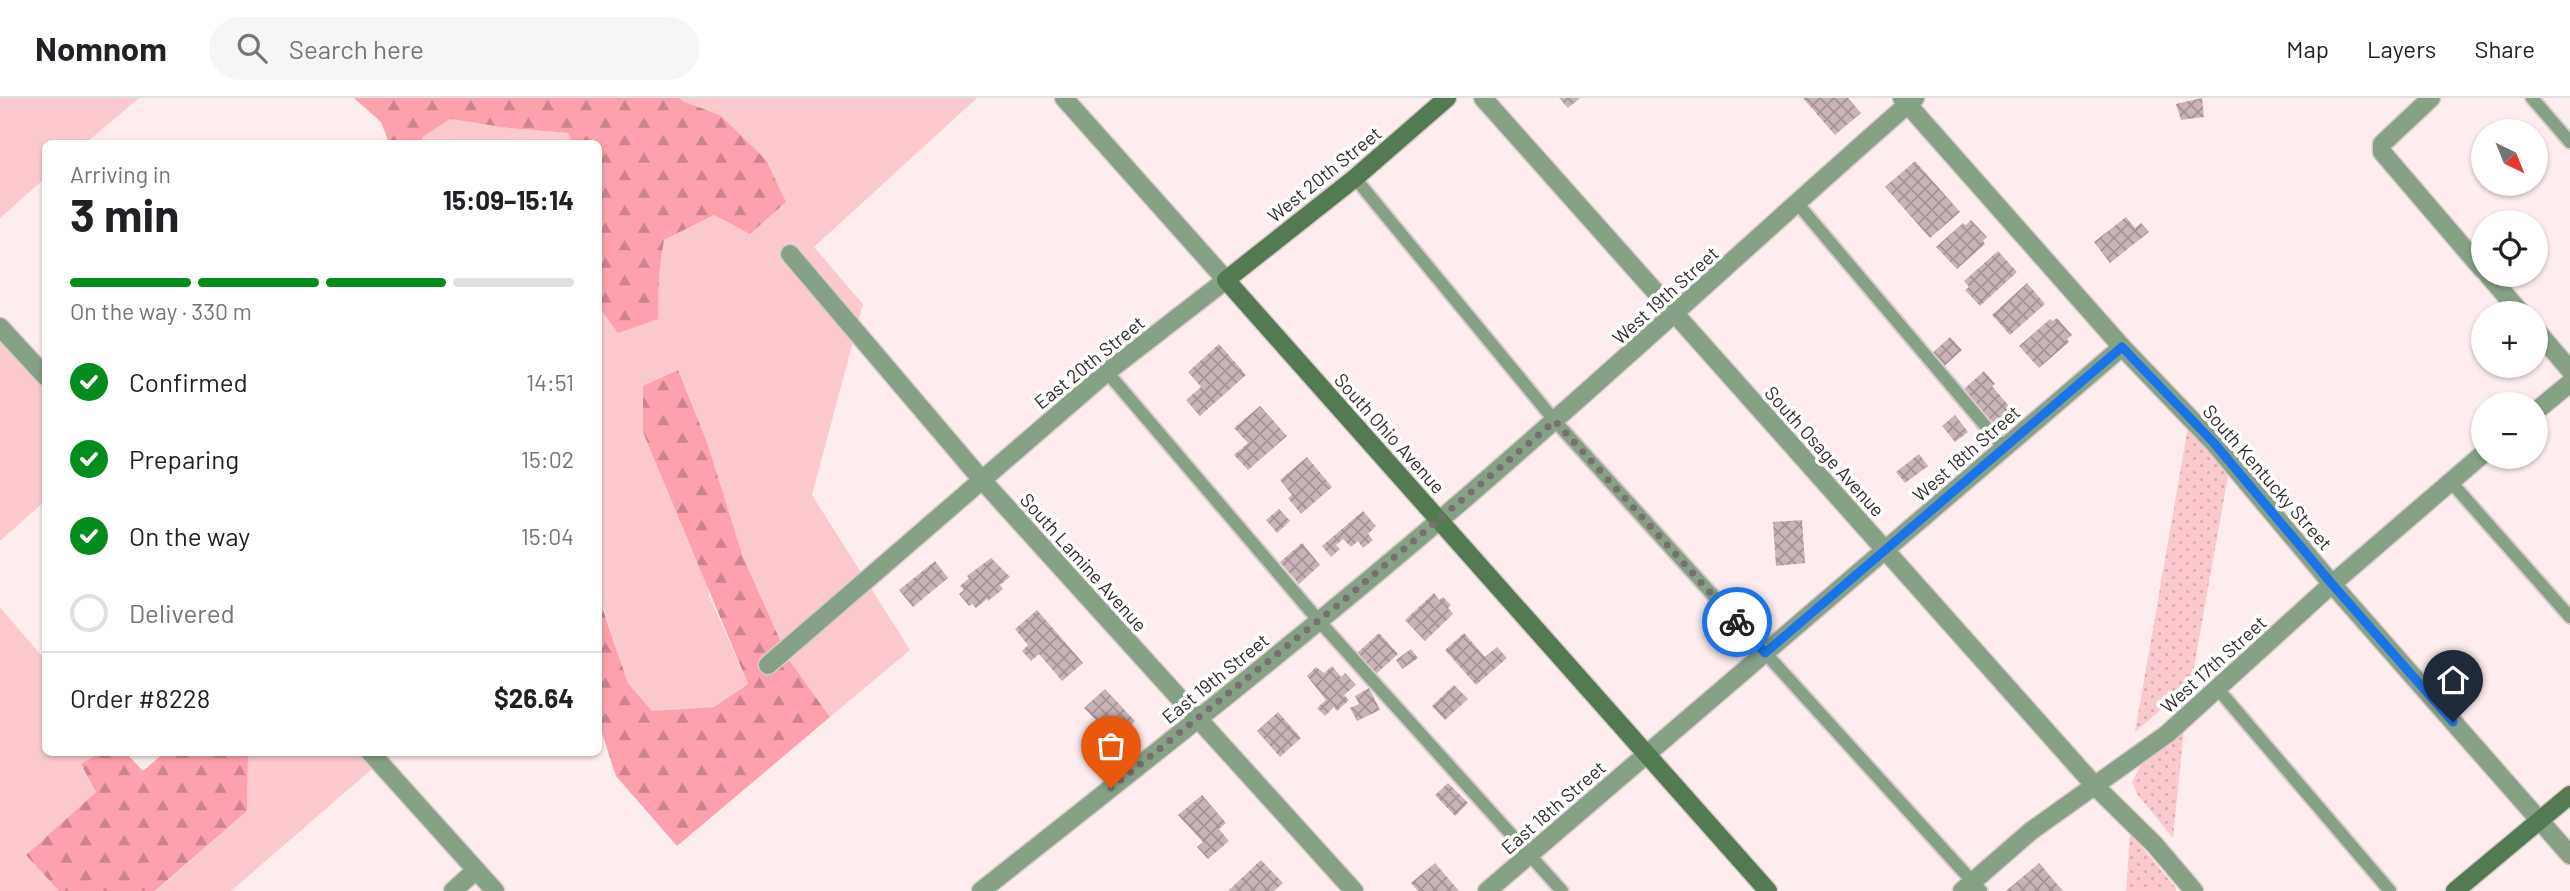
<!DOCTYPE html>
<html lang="en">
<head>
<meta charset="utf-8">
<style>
	:root { --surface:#fff; --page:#f6f6f6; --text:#202124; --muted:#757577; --line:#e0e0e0; --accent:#038d1d }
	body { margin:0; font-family:Barlow,sans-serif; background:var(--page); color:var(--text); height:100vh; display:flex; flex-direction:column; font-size:26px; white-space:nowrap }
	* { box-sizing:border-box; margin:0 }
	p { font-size:23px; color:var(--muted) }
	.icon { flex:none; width:38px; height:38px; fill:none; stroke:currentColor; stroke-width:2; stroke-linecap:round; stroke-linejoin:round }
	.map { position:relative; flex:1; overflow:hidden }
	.details { position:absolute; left:42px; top:42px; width:560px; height:616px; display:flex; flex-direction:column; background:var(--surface); border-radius:10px; box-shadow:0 2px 5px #0004 }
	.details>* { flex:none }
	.needle { width:46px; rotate:137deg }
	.buttons { position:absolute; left:2471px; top:21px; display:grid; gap:14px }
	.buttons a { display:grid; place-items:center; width:77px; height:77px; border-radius:50%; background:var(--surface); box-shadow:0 2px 5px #0004; font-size:35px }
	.pin { position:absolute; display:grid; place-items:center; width:60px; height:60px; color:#fff; margin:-72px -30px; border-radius:50% 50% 50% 0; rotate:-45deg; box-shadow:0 0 7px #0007 }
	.pin .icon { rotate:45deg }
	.courier { position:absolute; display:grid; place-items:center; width:70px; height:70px; margin:-35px; border:5px solid #1a73e8; border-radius:50%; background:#fff; color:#222; box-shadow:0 2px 9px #0007 }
	.overview em { font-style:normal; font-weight:700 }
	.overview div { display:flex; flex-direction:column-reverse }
	.overview { display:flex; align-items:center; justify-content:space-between; height:119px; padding:0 28px }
	h1 { font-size:46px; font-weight:700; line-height:52px }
	.bar { display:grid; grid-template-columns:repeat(4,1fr); gap:10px 7px; align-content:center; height:84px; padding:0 28px }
	.bar i { height:9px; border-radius:5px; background:var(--line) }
	.bar .selected { background:var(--accent) }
	.bar p { grid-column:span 4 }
	.line { display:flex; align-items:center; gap:18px; padding:0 28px; border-top:2px solid var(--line) }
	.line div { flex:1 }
	ol { padding:0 28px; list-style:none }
	li { display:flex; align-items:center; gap:21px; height:77px }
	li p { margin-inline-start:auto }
	li .icon { padding:7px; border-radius:50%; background:var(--accent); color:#fff; stroke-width:4 }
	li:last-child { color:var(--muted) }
	li i { width:38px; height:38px; border:4px solid var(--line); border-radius:50% }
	header { display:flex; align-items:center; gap:42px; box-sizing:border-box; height:98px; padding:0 35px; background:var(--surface); border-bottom:2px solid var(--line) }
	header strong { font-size:33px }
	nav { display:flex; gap:38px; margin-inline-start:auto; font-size:24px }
	.search { width:490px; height:63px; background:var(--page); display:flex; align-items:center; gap:18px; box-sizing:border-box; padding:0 24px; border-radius:38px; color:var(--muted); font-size:26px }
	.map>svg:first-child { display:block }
</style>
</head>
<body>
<header>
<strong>Nomnom</strong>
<div class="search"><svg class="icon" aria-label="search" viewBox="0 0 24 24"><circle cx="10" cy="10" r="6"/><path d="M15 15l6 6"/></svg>Search here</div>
<nav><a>Map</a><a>Layers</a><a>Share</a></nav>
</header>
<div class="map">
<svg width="2570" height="793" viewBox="0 0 2570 793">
	<defs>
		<pattern id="forest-firs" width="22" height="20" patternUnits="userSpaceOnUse" patternTransform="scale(1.75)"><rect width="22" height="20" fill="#fda1ae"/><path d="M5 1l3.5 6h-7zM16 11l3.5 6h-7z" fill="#cd838e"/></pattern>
		<pattern id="park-dots" width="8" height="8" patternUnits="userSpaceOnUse" patternTransform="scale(1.75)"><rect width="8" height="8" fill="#fcc9cf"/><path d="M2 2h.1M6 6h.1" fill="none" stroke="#d8adb2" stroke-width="1.8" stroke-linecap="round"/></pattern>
		<pattern id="building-cross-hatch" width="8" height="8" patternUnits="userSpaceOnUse" patternTransform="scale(1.75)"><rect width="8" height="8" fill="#c8b4b6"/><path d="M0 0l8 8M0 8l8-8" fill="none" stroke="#a39394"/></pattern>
	</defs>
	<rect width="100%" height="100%" fill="#fdedef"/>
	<!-- grass -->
	<g fill="#fcc9cf">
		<path d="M0,0H139L86,45L46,46L45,80L0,120Z"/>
		<path d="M680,0H977L814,149L863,206L812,397L910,552L830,619L789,562L743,459L707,344L678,272L709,498L748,586L714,609L652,613L628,585L599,497L598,200L599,209L658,221L659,175L664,142L714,117L720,17L682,3Z"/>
		<path d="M450,21L508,30L569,35L573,45L420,46L423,39Z"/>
		<path d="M0,237L46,288L45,403L0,443Z"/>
		<path d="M0,509L45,562L46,654L100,655L82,666L96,694L26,757L59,793H0Z"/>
		<path d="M246,655H370L379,665L231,793H156L247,713L248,659Z"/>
	</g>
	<!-- forest -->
	<g fill="url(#forest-firs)">
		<path d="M354,0H680L682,3L720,17L766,62L786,104L750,136L714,117L664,142L659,175L658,221L618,235L599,209L598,46L573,45L568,35L508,30L450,21L423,39L420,45H389L381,24Z"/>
		<path d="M678,272L707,344L743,459L789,562L830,619L677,748L616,678L599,626L598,497L628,585L652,613L714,609L748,586L643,334V288Z"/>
		<path d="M100,655H126L143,673L164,655H246L248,659L247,713L155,793H59L26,757L96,694L81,666Z"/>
	</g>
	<!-- park -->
	<g fill="url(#park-dots)">
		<path d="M2188,329L2229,372L2191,586L2135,634Z"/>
		<path d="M2184,630L2173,740L2137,696L2132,684L2141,667Z"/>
		<path d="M2130,735L2176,790V793H2126Z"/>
	</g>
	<!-- building -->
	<g fill="url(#building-cross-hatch)">
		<path d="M1559,0H1580L1568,10Z"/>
		<path d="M1803,0H1848L1861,15L1835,37Z"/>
		<path d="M2202,0L2204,19L2181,22L2176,6Z"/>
		<path d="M1915,63L1960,114L1930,140L1885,89Z"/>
		<path d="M2126,119L2135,130L2141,125L2149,134L2110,165L2094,144Z"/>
		<path d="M1971,122L1987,139L1983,143L1985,146L1957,171L1936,149L1963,125L1966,127Z"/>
		<path d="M1998,153L2017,174L1980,208L1965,192L1969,189L1964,183Z"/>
		<path d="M2027,185L2045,206L2010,237L1992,217Z"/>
		<path d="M2057,220L2072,237L2067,241L2069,244L2039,270L2019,248L2050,221L2053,223Z"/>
		<path d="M1950,239L1962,252L1942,270L1930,257Z"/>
		<path d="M1219,246L1246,277L1200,318L1186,302L1201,289L1188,274Z"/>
		<path d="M1984,273L1995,286L1992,288L2013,313L1995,328L1964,291Z"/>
		<path d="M1260,308L1287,338L1248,372L1234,357L1248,345L1234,330Z"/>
		<path d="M1955,317L1968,334L1955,344L1942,328Z"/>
		<path d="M1919,356L1928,368L1905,385L1896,374Z"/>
		<path d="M1307,359L1332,389L1301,416L1288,400L1292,397L1280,382Z"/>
		<path d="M1279,411L1290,423L1277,435L1266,422Z"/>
		<path d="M1363,413L1376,428L1368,436L1373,442L1363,450L1358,443L1351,449L1343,441L1336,447L1340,451L1331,459L1322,448Z"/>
		<path d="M1802,422L1805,465L1776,468L1773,424Z"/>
		<path d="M1302,445L1320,467L1299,486L1280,464Z"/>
		<path d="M991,460L1010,479L1000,487L1003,491L988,503L987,501L976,510L972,506L969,508L959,496L964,492L960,488L969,480L967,478Z"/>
		<path d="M935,463L948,480L913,509L899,492Z"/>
		<path d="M1434,495L1439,502L1443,499L1451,507L1448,510L1453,516L1425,543L1405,522Z"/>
		<path d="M1037,512L1083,565L1062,583L1039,556L1031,563L1022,553L1028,547L1015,531Z"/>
		<path d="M1379,535L1398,556L1375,577L1356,556Z"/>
		<path d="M1464,535L1485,559L1497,549L1507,560L1476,587L1445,552Z"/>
		<path d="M1411,551L1418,560L1402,571L1396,562Z"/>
		<path d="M1332,568L1341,579L1345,575L1356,587L1344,597L1349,602L1337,613L1334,609L1325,618L1317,610L1326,602L1307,578L1316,569L1324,575Z"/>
		<path d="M1454,587L1468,601L1445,622L1432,608Z"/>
		<path d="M1369,590L1380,612L1357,623L1350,610L1359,606L1355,598Z"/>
		<path d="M1105,591L1135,623L1097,659L1081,643L1099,625L1084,610Z"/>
		<path d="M1278,614L1301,640L1280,659L1257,633Z"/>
		<path d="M1448,685L1468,705L1455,718L1435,697Z"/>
		<path d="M1202,697L1226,725L1219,731L1229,743L1208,761L1197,749L1203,744L1178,717Z"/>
		<path d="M1261,762L1283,785L1274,793H1228Z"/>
		<path d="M1435,765L1459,793H1418L1411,785Z"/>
		<path d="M2039,765L2063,793H2006Z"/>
	</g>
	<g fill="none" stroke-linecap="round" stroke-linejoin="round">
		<!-- lane casing -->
		<g stroke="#d9cacc" stroke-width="16">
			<g id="lane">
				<path d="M2532,0L2570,44"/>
				<path d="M1355,80L1555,323L1981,793"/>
				<path d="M1797,105L2004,350"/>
				<path d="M1107,274L1319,523L1562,793"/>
				<path d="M2450,383L2570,519"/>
				<path d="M2217,590L2390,793"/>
			</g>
		</g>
		<!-- street casing -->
		<g stroke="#d9cacc" stroke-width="21">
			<g id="street">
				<path d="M1483,0L2096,689L2155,747L2194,793"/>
				<path d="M1902,0L2122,249L2214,345L2332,486L2570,757"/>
				<path d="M2431,0L2382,46V54L2483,172"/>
				<path d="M790,156L982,382L1354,793"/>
				<path d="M2488,177L2521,215"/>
				<path d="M0,229L46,279"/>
				<path d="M2536,232L2570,272"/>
				<path d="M2536,313L2570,285"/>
				<path d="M768,567L1107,274L1226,182L1064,0"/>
				<path d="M370,654L495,793"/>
				<path d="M453,793L476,772"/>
				<path d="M981,793C1135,671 1291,549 1441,421C1602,284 1756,139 1915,0"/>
				<path d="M1487,793L2122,249"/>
				<path d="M1962,793L2031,733L2167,636L2332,486L2483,356"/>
			</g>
		</g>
		<!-- secondary casing -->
		<g stroke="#d9cacc" stroke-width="21">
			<g id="secondary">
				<path d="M1447,0L1355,80L1226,182L1768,793"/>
				<path d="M2455,793L2570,697"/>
			</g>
		</g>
		<!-- lane -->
		<use href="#lane" stroke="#86a186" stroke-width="12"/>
		<!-- street -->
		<use href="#street" stroke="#86a186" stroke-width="18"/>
		<!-- secondary -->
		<use href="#secondary" stroke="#537a52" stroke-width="18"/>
	</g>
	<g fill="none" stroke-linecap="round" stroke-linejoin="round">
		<!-- done -->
		<path stroke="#7a6f70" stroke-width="7" stroke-dasharray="0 12.6" d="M1111,690L1339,506L1555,323L1737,524"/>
		<!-- route -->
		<path stroke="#1a73e8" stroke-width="9" d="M1737,524L1765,555L2122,249L2214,345L2332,486L2453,624"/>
	</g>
	<g text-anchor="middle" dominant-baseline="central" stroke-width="7" stroke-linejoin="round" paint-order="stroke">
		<!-- street labels -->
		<g font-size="19" fill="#332b2c" stroke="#fff">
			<text transform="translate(1324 76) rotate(-39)">West 20th Street</text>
			<text transform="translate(1665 197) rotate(-42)">West 19th Street</text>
			<text transform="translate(1089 264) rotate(-39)">East 20th Street</text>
			<text transform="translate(1390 335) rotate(48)">South Ohio Avenue</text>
			<text transform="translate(1825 353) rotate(48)">South Osage Avenue</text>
			<text transform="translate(1966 355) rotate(-41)">West 18th Street</text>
			<text transform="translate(2268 379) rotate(49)">South Kentucky Street</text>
			<text transform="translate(1084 464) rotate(48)">South Lamine Avenue</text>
			<text transform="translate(2213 566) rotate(-42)">West 17th Street</text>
			<text transform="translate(1215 580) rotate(-39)">East 19th Street</text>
			<text transform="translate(1553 709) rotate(-41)">East 18th Street</text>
		</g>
	</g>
</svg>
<div class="buttons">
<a><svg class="needle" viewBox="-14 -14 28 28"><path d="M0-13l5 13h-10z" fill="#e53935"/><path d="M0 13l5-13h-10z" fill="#757577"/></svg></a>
<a><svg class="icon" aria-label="locate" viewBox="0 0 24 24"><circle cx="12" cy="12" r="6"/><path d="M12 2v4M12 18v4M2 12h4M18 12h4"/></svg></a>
<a>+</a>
<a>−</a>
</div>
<div class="pin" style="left:1111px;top:690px;background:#ea580c"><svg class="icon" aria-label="bag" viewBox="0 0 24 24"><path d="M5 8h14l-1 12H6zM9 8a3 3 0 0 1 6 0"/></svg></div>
<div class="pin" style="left:2453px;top:624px;background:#1f2937"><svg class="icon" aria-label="home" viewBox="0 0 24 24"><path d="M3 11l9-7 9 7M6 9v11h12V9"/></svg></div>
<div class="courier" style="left:1737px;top:524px"><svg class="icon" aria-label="bike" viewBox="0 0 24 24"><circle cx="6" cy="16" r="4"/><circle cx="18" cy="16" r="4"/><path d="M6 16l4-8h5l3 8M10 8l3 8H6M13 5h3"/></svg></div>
<section class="details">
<div class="overview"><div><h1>3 min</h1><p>Arriving in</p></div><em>15:09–15:14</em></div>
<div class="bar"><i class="selected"></i><i class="selected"></i><i class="selected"></i><i></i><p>On the way · 330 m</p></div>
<ol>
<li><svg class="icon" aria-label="check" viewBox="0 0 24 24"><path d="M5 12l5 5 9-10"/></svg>Confirmed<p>14:51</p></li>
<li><svg class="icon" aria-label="check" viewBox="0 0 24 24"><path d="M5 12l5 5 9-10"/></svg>Preparing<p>15:02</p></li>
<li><svg class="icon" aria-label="check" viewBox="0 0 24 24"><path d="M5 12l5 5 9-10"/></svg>On the way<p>15:04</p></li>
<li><i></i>Delivered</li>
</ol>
<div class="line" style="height:91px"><div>Order #8228</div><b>$26.64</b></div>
</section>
</div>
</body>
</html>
